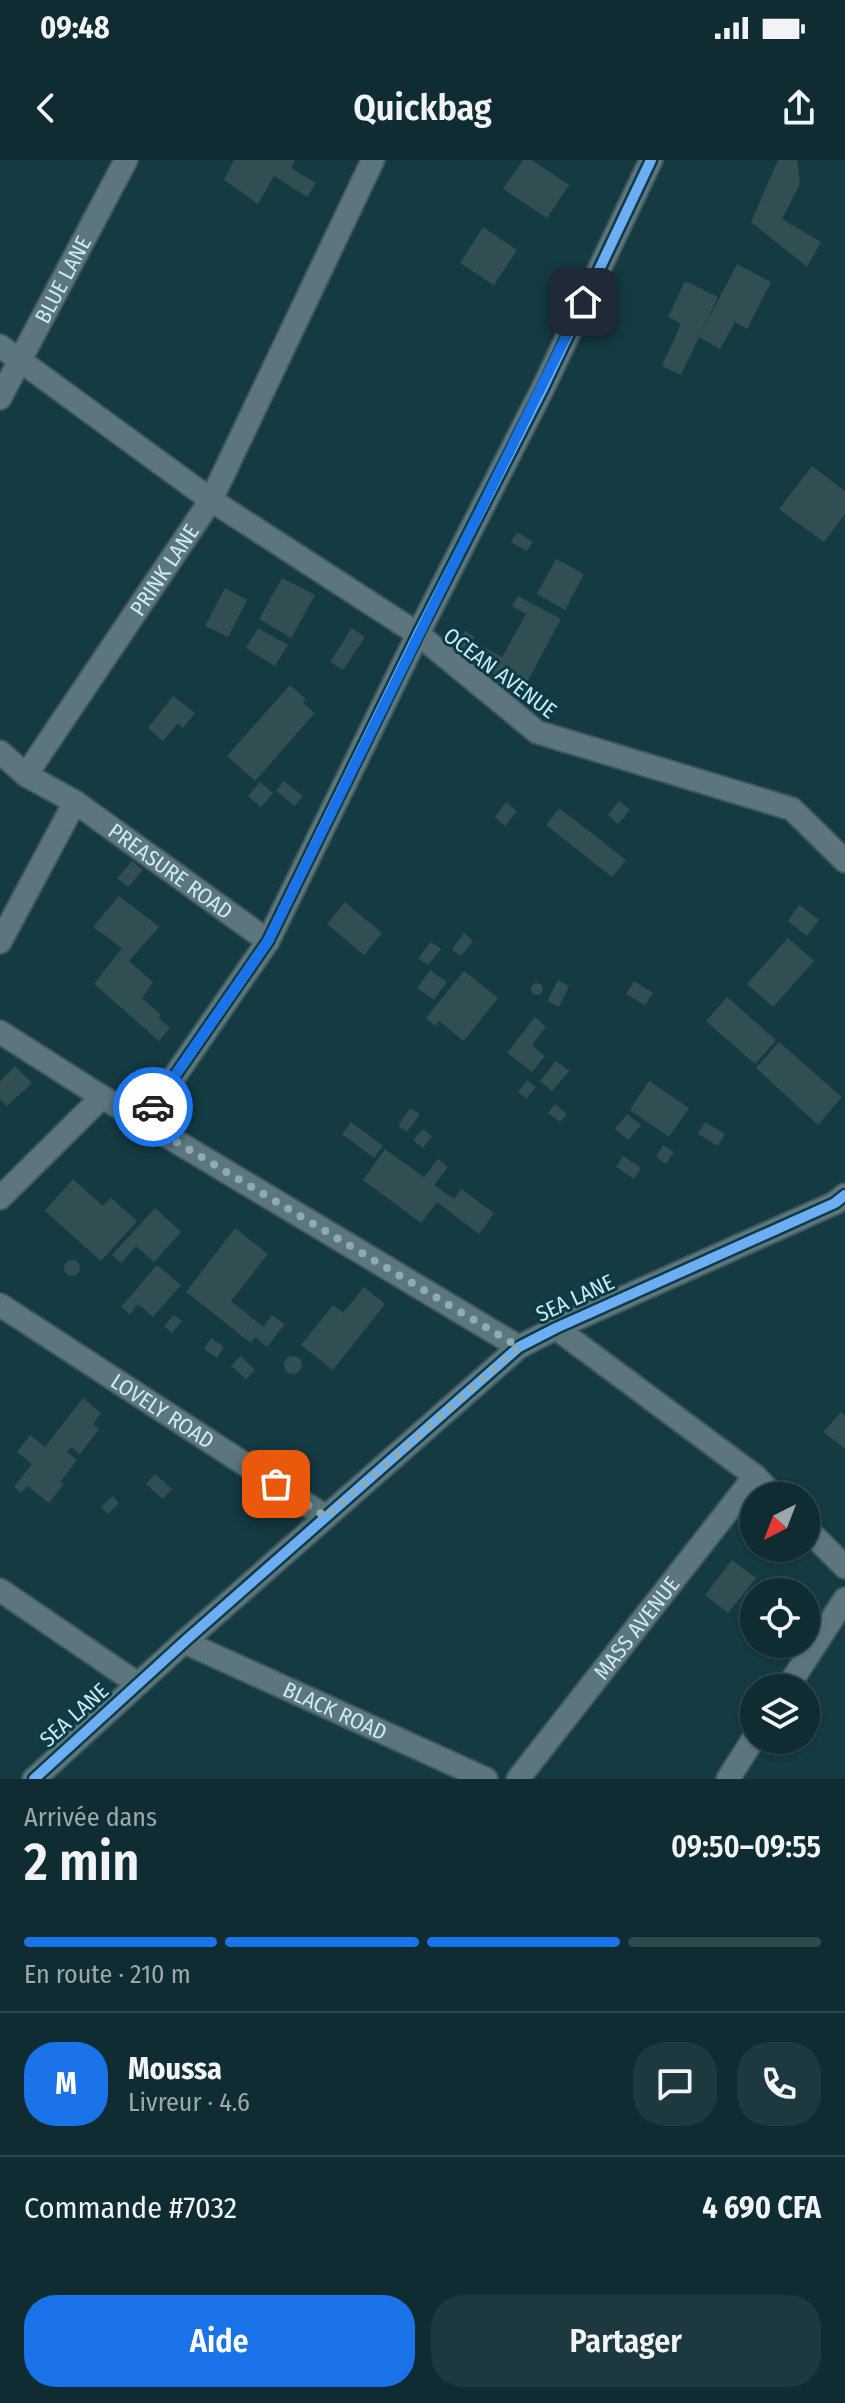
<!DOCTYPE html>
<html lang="fr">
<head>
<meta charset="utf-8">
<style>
	:root { --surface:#0f2c32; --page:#1d383e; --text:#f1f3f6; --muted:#9ba7ac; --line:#2f484d; --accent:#1a73e8 }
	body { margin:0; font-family:"Fira Sans Condensed",sans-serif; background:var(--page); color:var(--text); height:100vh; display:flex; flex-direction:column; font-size:30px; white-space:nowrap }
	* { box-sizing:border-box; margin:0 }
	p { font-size:26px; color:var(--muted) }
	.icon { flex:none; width:44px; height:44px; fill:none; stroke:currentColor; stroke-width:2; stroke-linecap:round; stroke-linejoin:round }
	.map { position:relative; height:1619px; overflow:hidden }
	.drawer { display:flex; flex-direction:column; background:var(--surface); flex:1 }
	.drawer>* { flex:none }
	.needle { width:52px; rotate:222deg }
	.buttons { position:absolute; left:740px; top:1322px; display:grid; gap:16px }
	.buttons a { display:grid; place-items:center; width:80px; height:80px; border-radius:50%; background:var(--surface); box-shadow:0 2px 6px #0004,0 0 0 2px var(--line); font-size:40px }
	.pin { position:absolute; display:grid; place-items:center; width:68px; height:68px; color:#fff; margin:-34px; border-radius:16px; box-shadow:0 4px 12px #0006 }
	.courier { position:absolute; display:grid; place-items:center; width:80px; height:80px; margin:-40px; border:6px solid #1a73e8; border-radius:50%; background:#fff; color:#222; box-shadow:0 2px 10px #0007 }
	.headline em { font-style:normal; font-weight:600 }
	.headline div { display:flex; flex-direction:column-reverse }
	.headline { display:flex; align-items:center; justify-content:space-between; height:136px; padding:0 24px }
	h1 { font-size:52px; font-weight:600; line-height:60px }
	.bar { display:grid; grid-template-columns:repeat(4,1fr); gap:12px 8px; align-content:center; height:96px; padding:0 24px }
	.bar i { height:10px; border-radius:6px; background:var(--line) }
	.bar .current { background:var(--accent) }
	.bar p { grid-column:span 4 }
	.line { display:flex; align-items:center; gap:20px; padding:0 24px; border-top:2px solid var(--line) }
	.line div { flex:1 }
	.round { display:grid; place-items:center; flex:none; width:84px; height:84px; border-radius:32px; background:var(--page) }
	.primary-button { display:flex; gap:16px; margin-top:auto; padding:16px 24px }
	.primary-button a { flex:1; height:92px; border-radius:32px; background:var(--accent); color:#fff; font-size:32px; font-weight:600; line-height:92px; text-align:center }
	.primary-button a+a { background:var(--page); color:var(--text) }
	.status { display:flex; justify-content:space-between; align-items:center; height:56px; padding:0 40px; background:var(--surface); direction:ltr }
	.status svg { height:22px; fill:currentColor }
	header { display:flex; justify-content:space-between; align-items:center; height:104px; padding:0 24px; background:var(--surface); font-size:36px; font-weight:600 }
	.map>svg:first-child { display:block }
</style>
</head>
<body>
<div class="status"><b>09:48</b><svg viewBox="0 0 49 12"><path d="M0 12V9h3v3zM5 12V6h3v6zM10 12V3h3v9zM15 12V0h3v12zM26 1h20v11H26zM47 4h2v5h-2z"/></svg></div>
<header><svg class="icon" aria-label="back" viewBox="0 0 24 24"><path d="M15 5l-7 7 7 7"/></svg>Quickbag<svg class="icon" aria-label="share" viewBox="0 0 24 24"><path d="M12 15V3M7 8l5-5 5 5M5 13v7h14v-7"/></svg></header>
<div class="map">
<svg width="845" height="1619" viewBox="0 0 845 1619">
	<rect width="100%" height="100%" fill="#143a42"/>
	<!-- building -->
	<g fill="#314f53">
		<path d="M234,0H295L291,8L316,23L307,37L274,16L258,44L224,20Z"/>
		<path d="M523,0H532L569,25L547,58L503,29Z"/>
		<path d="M778,0H797L800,24L782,59L821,82L807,107L751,62Z"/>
		<path d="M483,67L517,90L494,125L460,103Z"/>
		<path d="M737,104L771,122L747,169L735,162L720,189L699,177Z"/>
		<path d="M685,121L718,137L681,215L662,206L681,164L668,157Z"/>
		<path d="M812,306L845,331V354L824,382L779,349Z"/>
		<path d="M517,372L533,382L527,391L511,382Z"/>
		<path d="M556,399L584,414L565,450L537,434Z"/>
		<path d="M282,418L315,435L291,478L259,459Z"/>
		<path d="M225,428L247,440L228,477L205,466Z"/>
		<path d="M518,436L561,459L523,530L473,503L482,486L502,497L526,454L512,446Z"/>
		<path d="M258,468L288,485L275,506L246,488Z"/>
		<path d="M352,468L365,477L343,510L330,502Z"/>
		<path d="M465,471L475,477L465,493L455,486Z"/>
		<path d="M290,525L306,539L303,543L315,553L255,621L227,596Z"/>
		<path d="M173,536L195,553L183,568L178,563L163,581L148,568Z"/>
		<path d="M284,621L303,636L295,646L276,631Z"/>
		<path d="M260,622L273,633L261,647L248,636Z"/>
		<path d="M619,641L630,650L618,664L608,655Z"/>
		<path d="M506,642L517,651L505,666L495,657Z"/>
		<path d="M559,648L626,700L612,717L546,665Z"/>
		<path d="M132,701L143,710L128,727L117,718Z"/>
		<path d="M119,736L159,767L129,801L153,822L142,838L160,854L159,858L170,868L159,881L94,824L122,788L93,767Z"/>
		<path d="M345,742L382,773L364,795L327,764Z"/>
		<path d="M799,745L819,760L807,776L788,761Z"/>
		<path d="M464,773L473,781L461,796L452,789Z"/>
		<path d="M788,778L814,801L773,847L747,824Z"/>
		<path d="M431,782L441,789L428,805L418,798Z"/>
		<path d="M430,810L447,822L434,840L417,828Z"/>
		<path d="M464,811L498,838L464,881L439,861L435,866L426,858Z"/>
		<path d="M558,820L569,826L559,847L547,841Z"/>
		<path d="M634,821L653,833L645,845L626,834Z"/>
		<circle cx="537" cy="829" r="6"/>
		<path d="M727,837L776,880L755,904L706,861Z"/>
		<path d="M535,857L546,867L532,885L545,896L532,912L507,893Z"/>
		<path d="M779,882L842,937L818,965L756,908Z"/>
		<path d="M556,901L569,911L552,931L540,921Z"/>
		<path d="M15,906L32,923L7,946L0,939V921Z"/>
		<path d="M527,920L536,927L526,939L518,932Z"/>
		<path d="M649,921L689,948L669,977L630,950Z"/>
		<path d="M555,944L567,954L560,962L548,953Z"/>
		<path d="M410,948L420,954L407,972L398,966Z"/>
		<path d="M627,954L641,965L628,980L615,969Z"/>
		<path d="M351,962L383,986L374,998L342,974Z"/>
		<path d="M705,962L725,974L718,986L698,974Z"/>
		<path d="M423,969L432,976L423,988L413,980Z"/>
		<path d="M663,985L674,992L666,1004L656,997Z"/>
		<path d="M385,989L424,1017L438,999L448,1007L434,1025L454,1039L461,1029L494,1053L479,1074L437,1042L421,1063L363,1020Z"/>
		<path d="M623,996L641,1008L634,1019L616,1007Z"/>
		<path d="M73,1019L103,1046L111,1038L137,1061L101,1101L45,1051Z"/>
		<path d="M155,1048L181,1072L154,1102L136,1086L121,1103L112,1095Z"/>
		<path d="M235,1068L268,1094L231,1141L263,1167L272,1155L285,1164L267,1187L255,1177L251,1183L186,1132Z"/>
		<circle cx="72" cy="1108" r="8"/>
		<path d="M157,1105L181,1125L153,1157L138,1144L130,1154L121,1147Z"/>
		<path d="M364,1127L385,1144L333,1210L301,1185L333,1145L343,1153Z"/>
		<path d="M174,1155L182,1161L172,1173L164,1166Z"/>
		<path d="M211,1178L224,1187L217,1198L204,1189Z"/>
		<path d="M241,1196L255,1210L246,1219L231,1206Z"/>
		<circle cx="293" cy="1205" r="9"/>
		<path d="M83,1238L101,1253L93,1264L99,1269L80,1294L71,1287L67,1292L77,1300L60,1322L64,1324L49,1343L27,1326L21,1333L14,1327L32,1304L17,1292L30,1275L45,1287Z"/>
		<path d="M841,1252L845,1256V1289L823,1272Z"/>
		<path d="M155,1314L172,1329L163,1339L146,1324Z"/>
		<path d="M113,1336L119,1343L108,1354L101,1347Z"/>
		<path d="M732,1400L756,1418L728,1453L705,1435Z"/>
	</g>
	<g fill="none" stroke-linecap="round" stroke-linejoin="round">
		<!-- street casing -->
		<g stroke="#3e575c" stroke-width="26">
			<g id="street">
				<path d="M0,186L211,340L418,474L537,572L792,649L845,701"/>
				<path id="s1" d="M0,238L126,0"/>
				<path d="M0,592L26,615"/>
				<path id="s2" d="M75,642L268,781"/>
				<path id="s3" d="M0,782L75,642L26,615L211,340L373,0"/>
				<path d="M0,872L102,937L519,1187"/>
				<path d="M143,962L268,781L418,474L543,228L651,0"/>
				<path d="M0,1038L102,937"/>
				<path id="s4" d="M0,1145L326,1357"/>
				<path d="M556,1168L755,1316L774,1336"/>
				<path d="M806,1368L845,1407"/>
				<path d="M0,1430L138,1524"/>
				<path id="s5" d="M184,1482L486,1619"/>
				<path d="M787,1528L845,1439"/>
				<path d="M34,1619L184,1482L519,1187L556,1168L835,1043L845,1035"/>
				<path id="s6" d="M518,1619L755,1316"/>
				<path d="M728,1619L754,1578"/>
			</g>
		</g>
		<!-- street -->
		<use href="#street" stroke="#5d767d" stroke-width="22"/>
		<!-- cycleway casing -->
		<g stroke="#0b3b46" stroke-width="15">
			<g id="cycleway">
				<path d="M143,962L268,781L418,474L543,228L651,0"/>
				<path d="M34,1619L184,1482L519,1187L556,1168L835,1043L845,1035"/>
			</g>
		</g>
		<!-- cycleway -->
		<use href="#cycleway" stroke="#6dadf4" stroke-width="10"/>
	</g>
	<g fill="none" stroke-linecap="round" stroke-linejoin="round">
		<!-- done -->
		<path stroke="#8cacb4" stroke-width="8" stroke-dasharray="0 14.4" d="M153,947L143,962L519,1187L326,1357L276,1324"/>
		<!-- route -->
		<path stroke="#1a73e8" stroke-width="10" d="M153,947L268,781L583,142"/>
	</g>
	<g text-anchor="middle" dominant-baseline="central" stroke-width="6" stroke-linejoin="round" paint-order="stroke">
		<!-- street labels -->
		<g font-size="22" fill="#cceaf2" stroke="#0b3b46">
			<text stroke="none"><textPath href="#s1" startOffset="134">BLUE LANE</textPath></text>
			<text stroke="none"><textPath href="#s3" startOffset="462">PRINK LANE</textPath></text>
			<text transform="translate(500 513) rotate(37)">OCEAN AVENUE</text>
			<text stroke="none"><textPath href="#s2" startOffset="118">PREASURE ROAD</textPath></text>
			<text transform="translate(575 1138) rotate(-25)">SEA LANE</text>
			<text stroke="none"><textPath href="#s4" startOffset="194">LOVELY ROAD</textPath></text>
			<text stroke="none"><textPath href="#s6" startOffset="192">MASS AVENUE</textPath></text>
			<text stroke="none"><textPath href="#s5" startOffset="166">BLACK ROAD</textPath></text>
			<text transform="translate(74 1555) rotate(-42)">SEA LANE</text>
		</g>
	</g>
</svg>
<div class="buttons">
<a><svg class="needle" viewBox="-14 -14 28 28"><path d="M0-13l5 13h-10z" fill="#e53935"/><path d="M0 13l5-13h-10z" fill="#9ba7ac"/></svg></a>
<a><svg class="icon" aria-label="locate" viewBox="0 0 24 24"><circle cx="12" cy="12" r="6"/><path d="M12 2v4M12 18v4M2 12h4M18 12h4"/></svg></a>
<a><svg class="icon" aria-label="layers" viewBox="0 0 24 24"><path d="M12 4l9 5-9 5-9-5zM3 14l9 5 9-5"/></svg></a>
</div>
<div class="pin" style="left:276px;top:1324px;background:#ea580c"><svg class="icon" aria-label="bag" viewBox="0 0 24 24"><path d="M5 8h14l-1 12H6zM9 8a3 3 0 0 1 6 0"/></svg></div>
<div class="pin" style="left:583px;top:142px;background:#1f2937"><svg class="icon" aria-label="home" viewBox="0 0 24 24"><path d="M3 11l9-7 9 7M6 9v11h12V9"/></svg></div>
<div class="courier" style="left:153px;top:947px"><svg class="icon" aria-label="car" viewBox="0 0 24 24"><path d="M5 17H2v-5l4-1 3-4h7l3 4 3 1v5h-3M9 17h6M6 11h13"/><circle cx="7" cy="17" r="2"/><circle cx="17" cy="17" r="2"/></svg></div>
</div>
<section class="drawer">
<div class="headline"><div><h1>2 min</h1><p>Arrivée dans</p></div><em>09:50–09:55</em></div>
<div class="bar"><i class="current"></i><i class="current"></i><i class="current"></i><i></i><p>En route · 210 m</p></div>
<div class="line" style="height:144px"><b class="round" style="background:var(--accent);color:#fff">M</b><div><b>Moussa</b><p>Livreur · 4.6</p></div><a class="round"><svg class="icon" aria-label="chat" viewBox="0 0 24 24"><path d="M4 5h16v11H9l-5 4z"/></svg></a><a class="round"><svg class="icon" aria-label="phone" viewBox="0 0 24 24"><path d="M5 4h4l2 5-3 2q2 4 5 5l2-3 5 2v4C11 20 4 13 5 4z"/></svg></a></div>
<div class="line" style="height:104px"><div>Commande #7032</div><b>4 690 CFA</b></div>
<div class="primary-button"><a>Aide</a><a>Partager</a></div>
</section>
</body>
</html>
